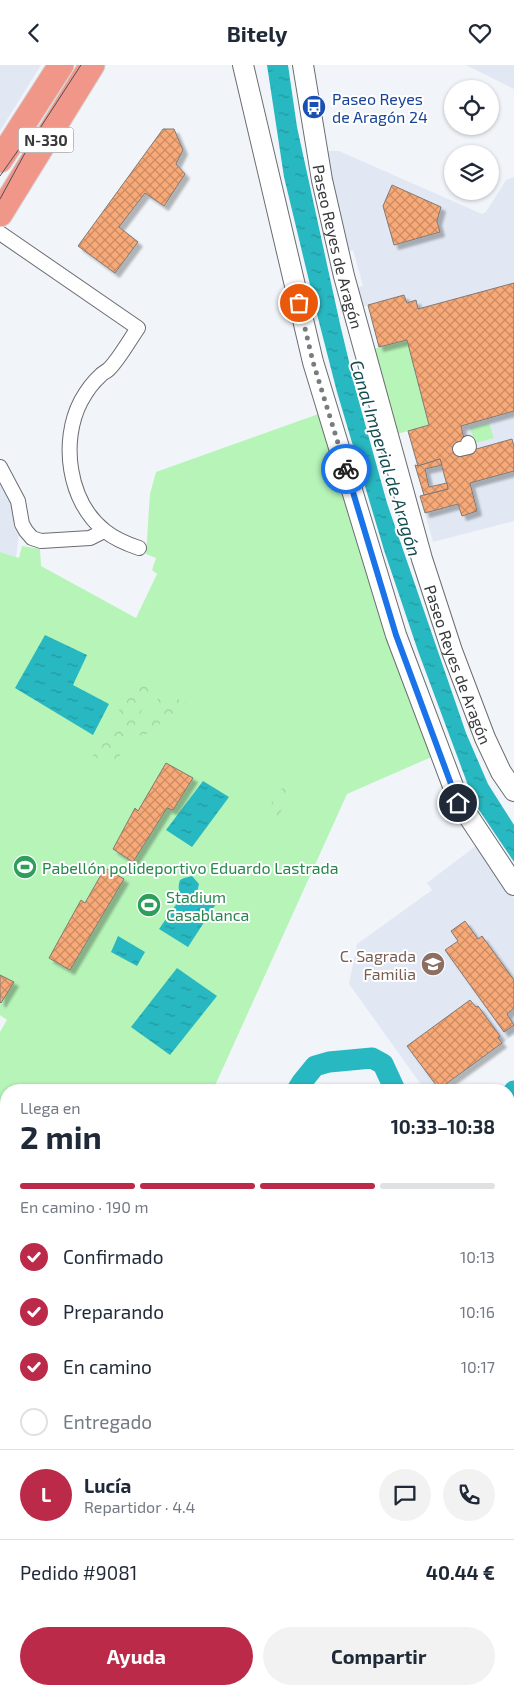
<!DOCTYPE html>
<html lang="es">
<head>
<meta charset="utf-8">
<style>
	:root { --surface:#fff; --page:#f2f2f3; --text:#1f2937; --muted:#747a83; --line:#e0e1e3; --accent:#bb2a48 }
	body { margin:0; font-family:"Exo 2",sans-serif; background:var(--page); color:var(--text); height:100vh; display:flex; flex-direction:column; font-size:19px; white-space:nowrap }
	* { box-sizing:border-box; margin:0 }
	p { font-size:16px; color:var(--muted) }
	.icon { flex:none; width:28px; height:28px; fill:none; stroke:currentColor; stroke-width:2; stroke-linecap:round; stroke-linejoin:round }
	.map { position:relative; flex:1; overflow:hidden }
	.side { position:absolute; left:0px; top:1019px; width:515px; height:611px; display:flex; flex-direction:column; background:var(--surface); border-radius:20px 20px 0 0; box-shadow:0 1px 4px #0004 }
	.side>* { flex:none }
	.controls { position:absolute; left:444px; top:15px; display:grid; gap:10px }
	.controls a { display:grid; place-items:center; width:55px; height:55px; border-radius:50%; background:var(--surface); box-shadow:0 1px 4px #0004; font-size:25px }
	.pin { position:absolute; display:grid; place-items:center; width:42px; height:42px; color:#fff; margin:-21px; border:2px solid #fff; border-radius:50%; box-shadow:0 1px 5px #0007 }
	.courier { position:absolute; display:grid; place-items:center; width:50px; height:50px; margin:-25px; border:4px solid #1a73e8; border-radius:50%; background:#fff; color:#222; box-shadow:0 1px 6px #0007 }
	.head em { font-style:normal; font-weight:700 }
	.head div { display:flex; flex-direction:column-reverse }
	.head { display:flex; align-items:center; justify-content:space-between; height:85px; padding:0 20px }
	h1 { font-size:32px; font-weight:700; line-height:38px }
	.bar { display:grid; grid-template-columns:repeat(4,1fr); gap:8px 5px; align-content:center; height:60px; padding:0 20px }
	.bar i { height:6px; border-radius:4px; background:var(--line) }
	.bar .on { background:var(--accent) }
	.bar p { grid-column:span 4 }
	.line { display:flex; align-items:center; gap:12px; padding:0 20px; border-top:1px solid var(--line) }
	.line div { flex:1 }
	.round { display:grid; place-items:center; flex:none; width:52px; height:52px; border-radius:26px; background:var(--page) }
	ol { padding:0 20px; list-style:none }
	li { display:flex; align-items:center; gap:15px; height:55px }
	li p { margin-inline-start:auto }
	li .icon { padding:5px; border-radius:50%; background:var(--accent); color:#fff; stroke-width:4 }
	li:last-child { color:var(--muted) }
	li i { width:28px; height:28px; border:2px solid var(--line); border-radius:50% }
	.action { display:flex; gap:10px; margin-top:auto; padding:10px 20px }
	.action a { flex:1; height:58px; border-radius:30px; background:var(--accent); color:#fff; font-size:20px; font-weight:700; line-height:58px; text-align:center }
	.action a+a { background:var(--page); color:var(--text) }
	header { display:flex; justify-content:space-between; align-items:center; height:65px; padding:0 20px; background:var(--surface); font-size:22px; font-weight:700 }
	.map>svg:first-child { display:block }
</style>
</head>
<body>
<header><svg class="icon" aria-label="back" viewBox="0 0 24 24"><path d="M15 5l-7 7 7 7"/></svg>Bitely<svg class="icon" aria-label="heart" viewBox="0 0 24 24"><path d="M12 20l-8-8c-3-5 5-10 8-4 3-6 11-1 8 4z"/></svg></header>
<div class="map">
<svg width="514" height="1629" viewBox="0 0 514 1629">
	<defs>
		<pattern id="forest-crowns" width="20" height="18" patternUnits="userSpaceOnUse" patternTransform="scale(1.25)"><rect width="20" height="18" fill="#84c787"/><path d="M2 6a3 3 0 1 1 6 0M12 15a3 3 0 1 1 6 0" fill="none" stroke="#6da370"/></pattern>
		<pattern id="park-crowns" width="20" height="18" patternUnits="userSpaceOnUse" patternTransform="scale(1.25)"><rect width="20" height="18" fill="#b6f4b8"/><path d="M2 6a3 3 0 1 1 6 0M12 15a3 3 0 1 1 6 0" fill="none" stroke="#9dd29f"/></pattern>
		<pattern id="water-ripples" width="26" height="14" patternUnits="userSpaceOnUse" patternTransform="scale(1.25)"><rect width="26" height="14" fill="#28b8c1"/><path d="M2 4q2-2 4 0t4 0M15 11q2-2 4 0t4 0" fill="none" stroke="#23979e"/></pattern>
		<pattern id="building-cross-hatch" width="8" height="8" patternUnits="userSpaceOnUse" patternTransform="scale(1.25)"><rect width="8" height="8" fill="#f8a978"/><path d="M0 0l8 8M0 8l8-8" fill="none" stroke="#ca8b64"/></pattern>
		<filter id="shadow"><feDropShadow dx="4.5" dy="4.5" stdDeviation="1" flood-color="#0004"/></filter>
	</defs>
	<rect width="100%" height="100%" fill="#f1f5fa"/>
	<!-- built -->
	<g fill="#e1e8f4">
		<path d="M0,0H41L0,66Z"/>
		<path d="M466,0H514V24Z"/>
		<path d="M325,86H339L482,149L486,147L506,115L514,112V456L433,477L425,448L458,439L462,450L477,446L467,409L448,424L424,430L408,366L393,370L370,285L379,282L368,240L361,242L357,223L363,221L353,185L348,186Z"/>
		<path d="M0,416L9,428L15,450L14,461L19,469L16,492L0,487Z"/>
		<path d="M477,780L514,833V970L437,1025H425L349,919L357,879L432,825L427,818Z"/>
	</g>
	<!-- grass -->
	<g fill="#b6f4b8">
		<path d="M407,275L429,360L393,370L370,285Z"/>
		<path d="M324,347L436,690L347,729L213,1025H6V1137L0,1132V967L7,955L0,950V487L19,493L22,481L40,484L41,501L136,553L157,509L152,505L156,493L146,489L150,429L156,407Z"/>
		<path d="M489,358L494,373L475,378L470,363Z"/>
	</g>
	<!-- forest -->
	<path fill="url(#forest-crowns)" d="M514,1380V1629H423V1624H509V1385Z"/>
	<!-- park -->
	<g fill="url(#park-crowns)">
		<path d="M138,612L154,621L116,698L111,699L93,691Z"/>
		<path d="M162,626L186,638L144,671L139,670Z"/>
		<path d="M283,722L292,729L277,753L265,746Z"/>
	</g>
	<!-- water -->
	<g fill="url(#water-ripples)">
		<path d="M267,0H288L297,62L340,259L356,326L387,438L466,668L488,719L514,760V797L475,739L418,586L384,485L337,327L318,253L284,112Z"/>
		<path d="M45,570L87,590L73,620L109,639L93,670L15,623Z"/>
		<path d="M203,716L229,732L192,782L166,765Z"/>
		<path d="M192,811L199,819L197,827L216,839L188,882L159,864L182,831C178,826 178,821 180,815L184,813Z"/>
		<path d="M118,871L145,887L137,901L111,887Z"/>
		<path d="M177,903L217,931L170,990L131,962Z"/>
	</g>
	<g fill="none" stroke-linecap="round" stroke-linejoin="round">
		<!-- river -->
		<g stroke="#28b8c1" stroke-width="21">
			<path d="M297,1025L302,1017L315,1001L329,997L372,993L383,999L395,1025"/>
			<path d="M509,1036L514,1026"/>
			<path d="M0,1321H6"/>
		</g>
	</g>
	<!-- building -->
	<g fill="url(#building-cross-hatch)" stroke="#807a77" filter="url(#shadow)">
		<path d="M163,64H174L183,85L176,99L185,109L164,141L145,128L119,162L138,177L115,208L78,181Z"/>
		<path d="M392,120L441,142L437,156L440,167L394,180L383,141Z"/>
		<path d="M514,218V346L461,361L465,378L473,385L512,374L514,382V406L470,418L477,446L462,451L458,439L425,448L420,431L448,424L440,394L418,401L408,366L429,360L407,275L379,282L368,240L404,230L407,238L416,235L418,244Z"/>
		<path d="M440,394L442,400L425,404L429,422L447,418L448,424L424,430L415,400L418,401Z"/>
		<path d="M166,698L193,713L173,745L167,743L133,797L113,784L135,743L138,746Z"/>
		<path d="M105,803L124,814L70,905L49,893L81,835L85,838Z"/>
		<path d="M465,856L478,874L482,871L514,915V943L507,949L514,960L504,967L445,885L458,876L451,866Z"/>
		<path d="M0,910L14,917L1,938L0,937Z"/>
		<path d="M470,935L476,942L478,941L500,971L498,973L502,978L439,1024L407,981Z"/>
	</g>
	<g fill="none" stroke-linecap="round" stroke-linejoin="round">
		<!-- street casing -->
		<g stroke="#696c71" stroke-width="16">
			<g id="street">
				<path d="M0,168L138,263C129,276 119,294 109,304C106,307 102,308 100,311C92,318 86,327 81,336C60,376 68,437 105,466C115,474 127,479 139,483"/>
				<path d="M460,384L469,382L468,378"/>
				<path d="M0,402L18,436L22,459L26,466L32,473L41,476L90,473L104,466"/>
				<path d="M509,1385L514,1380"/>
				<path d="M423,1624V1629"/>
				<path d="M265,1629L270,1624"/>
			</g>
		</g>
		<!-- secondary casing -->
		<g stroke="#696c71" stroke-width="22">
			<g id="secondary">
				<path d="M243,0L313,297L396,570L459,737L514,820"/>
				<path id="s1" d="M303,0L322,115L344,211L422,494L452,586L485,673L501,707L514,726"/>
			</g>
		</g>
		<!-- highway casing -->
		<g stroke="#d3d3d4" stroke-width="27">
			<g id="highway">
				<path d="M0,95L61,0"/>
				<path d="M0,149L92,0"/>
			</g>
		</g>
		<!-- street -->
		<use href="#street" stroke="#fff" stroke-width="14"/>
		<!-- secondary -->
		<use href="#secondary" stroke="#fff" stroke-width="20"/>
		<!-- highway -->
		<use href="#highway" stroke="#f09789" stroke-width="25"/>
		<!-- tram -->
		<g stroke="#4f5052" stroke-width="1">
			<path d="M0,111L26,74"/>
			<path d="M0,134L31,77L81,0"/>
		</g>
	</g>
	<g fill="none" stroke-linecap="round" stroke-linejoin="round">
		<!-- done -->
		<path stroke="#797b7e" stroke-width="5" stroke-dasharray="0 9" d="M299,238L313,297L346,404"/>
		<!-- route -->
		<path stroke="#1a73e8" stroke-width="6" d="M346,404L396,570L458,738"/>
	</g>
	<!-- icons -->
	<defs>
		<g id="bus-disc" transform="scale(1.25)"><circle r="9.5" fill="#1a4fb4" stroke="#fff"/><path d="M-5-6H5V4H4V6H2V4H-2V6H-4V4H-5ZM-3.5-4V0h7V-4ZM-3.5 1.2v1.5H-2V1.2ZM2 1.2v1.5H3.5V1.2Z" fill="#fff"/></g>
		<g id="stadium-disc" transform="scale(1.25)"><circle r="9.5" fill="#2e9e5b" stroke="#fff"/><path d="M0-5a6.5 5 0 1 0 0 10a6.5 5 0 1 0 0-10ZM-3.5-1.8h7v3.6h-7Z" fill="#fff"/></g>
		<g id="school-disc" transform="scale(1.25)"><circle r="9.5" fill="#8d6e63" stroke="#fff"/><path d="M0-5L7-2L0 1L-7-2ZM-4 1L0 2.5L4 1V4Q0 6-4 4Z" fill="#fff"/></g>
	</defs>
	<g fill-rule="evenodd">
		<use href="#bus-disc" x="314" y="42"/>
		<use href="#stadium-disc" x="25" y="802"/>
		<use href="#stadium-disc" x="149" y="840"/>
		<use href="#school-disc" x="433" y="899"/>
	</g>
	<g text-anchor="middle" dominant-baseline="central" stroke-width="4" stroke-linejoin="round" paint-order="stroke">
		<!-- shield labels -->
		<rect fill="#fff" stroke="#747476" stroke-width="1" x="18.5" y="62.5" width="55" height="25" rx="4"/>
		<g font-size="15" font-weight="bold" fill="#38393b">
			<text x="46" y="75">N-330</text>
		</g>
		<!-- transit labels -->
		<g font-size="16" fill="#164399" stroke="#fff" text-anchor="start">
			<text x="332" y="33">Paseo Reyes<tspan x="332" dy="18">de Aragón 24</tspan></text>
		</g>
		<!-- street labels -->
		<g font-size="16" fill="#38393b" stroke="#fff">
			<text stroke="none"><textPath href="#s1" startOffset="185">Paseo Reyes de Aragón</textPath></text>
			<text stroke="none"><textPath href="#s1" startOffset="620">Paseo Reyes de Aragón</textPath></text>
		</g>
		<!-- leisure labels -->
		<g font-size="16" fill="#27864d" stroke="#fff" text-anchor="start">
			<text x="42" y="802">Pabellón polideportivo Eduardo Lastrada</text>
			<text x="166" y="831">Stadium<tspan x="166" dy="18">Casablanca</tspan></text>
		</g>
		<!-- education labels -->
		<g font-size="16" fill="#785e54" stroke="#fff" text-anchor="end">
			<text x="416" y="890">C. Sagrada<tspan x="416" dy="18">Familia</tspan></text>
		</g>
		<!-- water labels -->
		<g font-size="18" font-style="italic" fill="#124c50" stroke="#fff">
			<text transform="translate(386 393) rotate(73)">Canal Imperial de Aragón</text>
		</g>
	</g>
</svg>
<div class="controls">
<a><svg class="icon" aria-label="locate" viewBox="0 0 24 24"><circle cx="12" cy="12" r="6"/><path d="M12 2v4M12 18v4M2 12h4M18 12h4"/></svg></a>
<a><svg class="icon" aria-label="layers" viewBox="0 0 24 24"><path d="M12 4l9 5-9 5-9-5zM3 14l9 5 9-5"/></svg></a>
</div>
<div class="pin" style="left:299px;top:238px;background:#ea580c"><svg class="icon" aria-label="bag" viewBox="0 0 24 24"><path d="M5 8h14l-1 12H6zM9 8a3 3 0 0 1 6 0"/></svg></div>
<div class="pin" style="left:458px;top:738px;background:#1f2937"><svg class="icon" aria-label="home" viewBox="0 0 24 24"><path d="M3 11l9-7 9 7M6 9v11h12V9"/></svg></div>
<div class="courier" style="left:346px;top:404px"><svg class="icon" aria-label="bike" viewBox="0 0 24 24"><circle cx="6" cy="16" r="4"/><circle cx="18" cy="16" r="4"/><path d="M6 16l4-8h5l3 8M10 8l3 8H6M13 5h3"/></svg></div>
<section class="side">
<div class="head"><div><h1>2 min</h1><p>Llega en</p></div><em>10:33–10:38</em></div>
<div class="bar"><i class="on"></i><i class="on"></i><i class="on"></i><i></i><p>En camino · 190 m</p></div>
<ol>
<li><svg class="icon" aria-label="check" viewBox="0 0 24 24"><path d="M5 12l5 5 9-10"/></svg>Confirmado<p>10:13</p></li>
<li><svg class="icon" aria-label="check" viewBox="0 0 24 24"><path d="M5 12l5 5 9-10"/></svg>Preparando<p>10:16</p></li>
<li><svg class="icon" aria-label="check" viewBox="0 0 24 24"><path d="M5 12l5 5 9-10"/></svg>En camino<p>10:17</p></li>
<li><i></i>Entregado</li>
</ol>
<div class="line" style="height:90px"><b class="round" style="background:var(--accent);color:#fff">L</b><div><b>Lucía</b><p>Repartidor · 4.4</p></div><a class="round"><svg class="icon" aria-label="chat" viewBox="0 0 24 24"><path d="M4 5h16v11H9l-5 4z"/></svg></a><a class="round"><svg class="icon" aria-label="phone" viewBox="0 0 24 24"><path d="M5 4h4l2 5-3 2q2 4 5 5l2-3 5 2v4C11 20 4 13 5 4z"/></svg></a></div>
<div class="line" style="height:65px"><div>Pedido #9081</div><b>40.44 €</b></div>
<div class="action"><a>Ayuda</a><a>Compartir</a></div>
</section>
</div>
</body>
</html>
